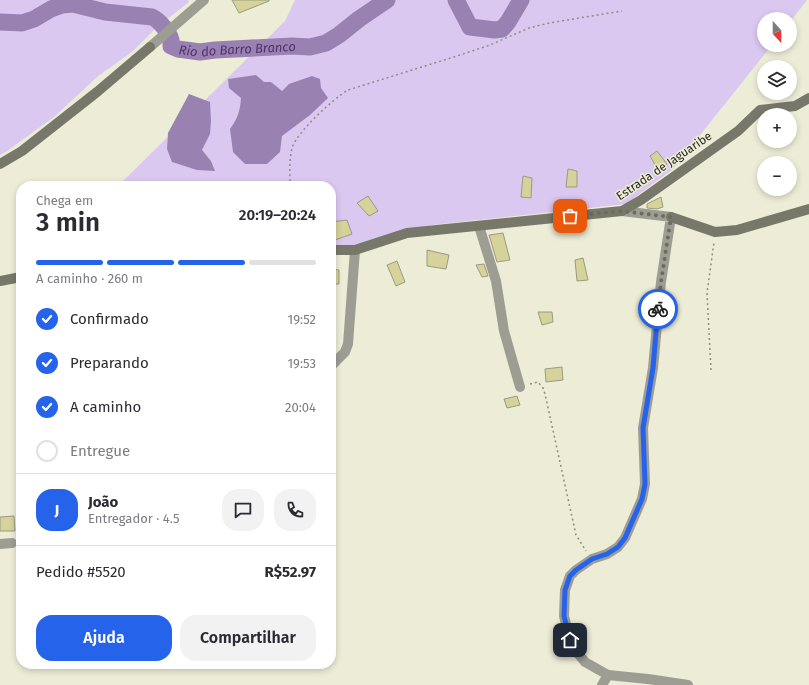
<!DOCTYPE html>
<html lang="pt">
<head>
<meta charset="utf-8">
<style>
	:root { --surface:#fff; --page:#f2f2f3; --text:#2b2b33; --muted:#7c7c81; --line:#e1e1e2; --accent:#2563eb }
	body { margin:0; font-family:"Fira Sans",sans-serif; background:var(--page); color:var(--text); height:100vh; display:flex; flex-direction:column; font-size:15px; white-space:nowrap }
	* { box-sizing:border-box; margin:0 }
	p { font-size:13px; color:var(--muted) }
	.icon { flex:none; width:22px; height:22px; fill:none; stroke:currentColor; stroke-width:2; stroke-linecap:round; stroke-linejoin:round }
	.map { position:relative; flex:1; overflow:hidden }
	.sheet { position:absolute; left:16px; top:181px; width:320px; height:488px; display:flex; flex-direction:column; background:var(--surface); border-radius:16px; box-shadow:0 2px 6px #0003 }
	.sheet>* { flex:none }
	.needle { width:26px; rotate:159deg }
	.tools { position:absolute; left:757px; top:12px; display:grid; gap:8px }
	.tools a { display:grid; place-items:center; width:40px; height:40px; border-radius:50%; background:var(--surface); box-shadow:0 2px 6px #0003; font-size:20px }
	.pin { position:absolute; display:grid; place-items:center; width:34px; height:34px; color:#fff; margin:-17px; border-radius:8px; box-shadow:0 2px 6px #0006 }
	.courier { position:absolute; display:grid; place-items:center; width:40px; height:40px; margin:-20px; border:3px solid #2563eb; border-radius:50%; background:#fff; color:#222; box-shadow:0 1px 5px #0007 }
	.summary em { font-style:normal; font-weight:600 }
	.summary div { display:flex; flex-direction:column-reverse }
	.summary { display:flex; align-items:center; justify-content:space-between; height:68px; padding:0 20px }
	h1 { font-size:26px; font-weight:600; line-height:30px }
	.bar { display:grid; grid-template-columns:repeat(4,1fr); gap:6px 4px; align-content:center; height:48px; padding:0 20px }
	.bar i { height:5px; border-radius:3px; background:var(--line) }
	.bar .active { background:var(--accent) }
	.bar p { grid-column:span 4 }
	.line { display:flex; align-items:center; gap:10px; padding:0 20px; border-top:1px solid var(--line) }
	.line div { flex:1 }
	.round { display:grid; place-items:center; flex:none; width:42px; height:42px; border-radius:16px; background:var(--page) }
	ol { padding:0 20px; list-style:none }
	li { display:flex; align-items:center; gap:12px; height:44px }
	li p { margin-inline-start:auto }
	li .icon { padding:4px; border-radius:50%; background:var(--accent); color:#fff; stroke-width:4 }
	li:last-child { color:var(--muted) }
	li i { width:22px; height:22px; border:2px solid var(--line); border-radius:50% }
	.action { display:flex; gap:8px; margin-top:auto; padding:8px 20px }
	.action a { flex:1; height:46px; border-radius:16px; background:var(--accent); color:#fff; font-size:16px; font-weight:600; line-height:46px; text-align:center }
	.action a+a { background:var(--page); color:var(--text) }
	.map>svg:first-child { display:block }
</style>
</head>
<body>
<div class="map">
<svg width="809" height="685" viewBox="0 0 809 685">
	<rect width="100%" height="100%" fill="#edecd6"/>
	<!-- green -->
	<g fill="#dbc8f1">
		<path d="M0,0H188L189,2L156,28L133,51L97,77L54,117L7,151L0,155Z"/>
		<path d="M295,0H807L790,22V19H764V45H772L673,169L626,204L432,225L357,246L331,247V186H118L285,21Z"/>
	</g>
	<!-- water -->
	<g fill="#9982b1">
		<path d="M256,75L264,82H271L282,91L289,84L312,76L320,79L321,88L328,98L310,115L282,136L280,152L267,164H245L233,152L230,129C238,118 240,111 241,98L229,88L228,79Z"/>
		<path d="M189,94L210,102L211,121L210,134L202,150L211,161L215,171L197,170L172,162L167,149L168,133Z"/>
	</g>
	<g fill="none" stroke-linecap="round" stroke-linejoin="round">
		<!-- river -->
		<g stroke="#9982b1" stroke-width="17">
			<path d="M456,0L470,27L495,30L502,29L508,22L521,0"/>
			<path id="s1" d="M0,22L22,23L34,19L51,9L62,5L73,4L105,12L152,17C159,20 169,32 171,40C171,42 171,44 171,46L178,49L200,52L215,50L292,46L310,47L326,43L339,35L359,19L387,0"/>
		</g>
	</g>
	<!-- building -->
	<g fill="#d5d29a" stroke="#9b9a86">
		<path d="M232,0H269V1L239,13Z"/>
		<path d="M657,151L667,164L658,170L650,156Z"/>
		<path d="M568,169L577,171V187H566Z"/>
		<path d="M523,176L532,178L531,198L521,197Z"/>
		<path d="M368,196L378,211L369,216L357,203Z"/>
		<path d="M661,197L663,207L657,209L647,208V204Z"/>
		<path d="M347,220L352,234L335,240L331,228V222Z"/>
		<path d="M503,233L510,260L497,262L489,235Z"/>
		<path d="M427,250L449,255L446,269L427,266Z"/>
		<path d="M583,258L588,280L577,281L575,260Z"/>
		<path d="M397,261L405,282L396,286L387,265Z"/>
		<path d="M484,264L488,276L482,277L476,265Z"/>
		<path d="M331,269L339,270V284H331Z"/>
		<path d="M538,312H552L553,322L542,325Z"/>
		<path d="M562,367L563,380L546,382L545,369Z"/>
		<path d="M517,396L520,405L507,408L504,399Z"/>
		<path d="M14,516L15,531H0V517Z"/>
	</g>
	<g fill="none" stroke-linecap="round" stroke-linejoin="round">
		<!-- path -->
		<g stroke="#8e8e7e" stroke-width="1.5" stroke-dasharray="2 3" stroke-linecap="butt">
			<path d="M290,186C290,174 289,160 292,148C297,132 333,99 348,90L457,56L490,45L529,28L549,23L622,11"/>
			<path d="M711,370L707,293L714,242"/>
			<path d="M530,384L538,382L543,388L545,394L576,535L586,551"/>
		</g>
		<!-- street -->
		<g stroke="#9d9d94" stroke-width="10">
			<path d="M150,47L204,0"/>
			<path d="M479,226L496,281L504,331L520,387"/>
			<path d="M331,366L345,352L348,344L355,250"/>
			<path d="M0,544L12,543"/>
			<path d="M608,675L648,679L688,685"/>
			<path d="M602,685L608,675L585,662L576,651L570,640L564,616L565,590L570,576L576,570L592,559L607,554L618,547L625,538L642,499L645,484L643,428L653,368L661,282L671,217L622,211"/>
		</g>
		<!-- secondary -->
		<g stroke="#78786a" stroke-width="10">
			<path d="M0,164L22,151L97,92L150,47"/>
			<path d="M671,217L715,232L737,230L809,209"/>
			<path d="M331,250H355L407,233L622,211L641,200L738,131L760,110L795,106L809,98"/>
			<path d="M0,281L21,277"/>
		</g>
	</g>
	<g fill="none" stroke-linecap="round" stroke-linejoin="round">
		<!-- done -->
		<path stroke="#6c6c5e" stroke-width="4" stroke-dasharray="0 7.2" d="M570,216L622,211L671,217L661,282L658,309"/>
		<!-- route -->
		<path stroke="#2563eb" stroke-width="5" d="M570,640L564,616L565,590L570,576L576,570L592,559L607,554L618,547L625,538L642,499L645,484L643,428L653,368L658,309"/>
	</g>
	<g text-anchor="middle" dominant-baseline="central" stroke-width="3" stroke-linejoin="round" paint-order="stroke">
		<!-- street labels -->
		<g font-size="12" fill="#27271e" stroke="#edecd6">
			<text transform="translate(664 166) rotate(-34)">Estrada de Jaguaribe</text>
		</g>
		<!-- water labels -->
		<g font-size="13" font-style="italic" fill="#51316e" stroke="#edecd6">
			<text stroke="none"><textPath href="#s1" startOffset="261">Rio do Barro Branco</textPath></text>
		</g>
	</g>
</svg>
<div class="tools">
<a><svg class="needle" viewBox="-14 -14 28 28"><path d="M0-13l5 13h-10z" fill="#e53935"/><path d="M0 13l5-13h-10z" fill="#7c7c81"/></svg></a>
<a><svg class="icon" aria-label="layers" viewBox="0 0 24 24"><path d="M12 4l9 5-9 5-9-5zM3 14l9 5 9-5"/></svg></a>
<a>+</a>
<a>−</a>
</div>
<div class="pin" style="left:570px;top:216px;background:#ea580c"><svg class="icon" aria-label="bag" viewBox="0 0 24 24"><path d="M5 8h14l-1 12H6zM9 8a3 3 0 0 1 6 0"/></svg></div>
<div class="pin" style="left:570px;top:640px;background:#1f2937"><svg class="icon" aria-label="home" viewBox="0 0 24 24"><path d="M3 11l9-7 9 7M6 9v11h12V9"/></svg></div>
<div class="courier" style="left:658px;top:309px"><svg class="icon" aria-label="bike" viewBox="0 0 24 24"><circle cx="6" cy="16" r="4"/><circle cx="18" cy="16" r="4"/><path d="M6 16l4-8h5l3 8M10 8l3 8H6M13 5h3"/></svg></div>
<section class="sheet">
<div class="summary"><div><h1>3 min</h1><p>Chega em</p></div><em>20:19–20:24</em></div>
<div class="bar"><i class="active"></i><i class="active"></i><i class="active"></i><i></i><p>A caminho · 260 m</p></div>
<ol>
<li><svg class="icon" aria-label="check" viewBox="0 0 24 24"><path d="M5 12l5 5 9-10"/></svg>Confirmado<p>19:52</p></li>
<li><svg class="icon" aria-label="check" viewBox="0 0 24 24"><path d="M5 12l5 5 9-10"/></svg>Preparando<p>19:53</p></li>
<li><svg class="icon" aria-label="check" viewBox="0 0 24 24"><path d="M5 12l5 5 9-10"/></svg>A caminho<p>20:04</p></li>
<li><i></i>Entregue</li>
</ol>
<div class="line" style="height:72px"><b class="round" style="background:var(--accent);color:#fff">J</b><div><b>João</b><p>Entregador · 4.5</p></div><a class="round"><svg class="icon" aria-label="chat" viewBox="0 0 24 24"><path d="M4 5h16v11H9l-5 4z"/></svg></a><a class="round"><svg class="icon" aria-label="phone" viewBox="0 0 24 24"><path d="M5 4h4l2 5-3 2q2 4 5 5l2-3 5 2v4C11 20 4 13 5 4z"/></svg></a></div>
<div class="line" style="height:52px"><div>Pedido #5520</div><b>R$52.97</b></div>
<div class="action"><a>Ajuda</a><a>Compartilhar</a></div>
</section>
</div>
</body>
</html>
